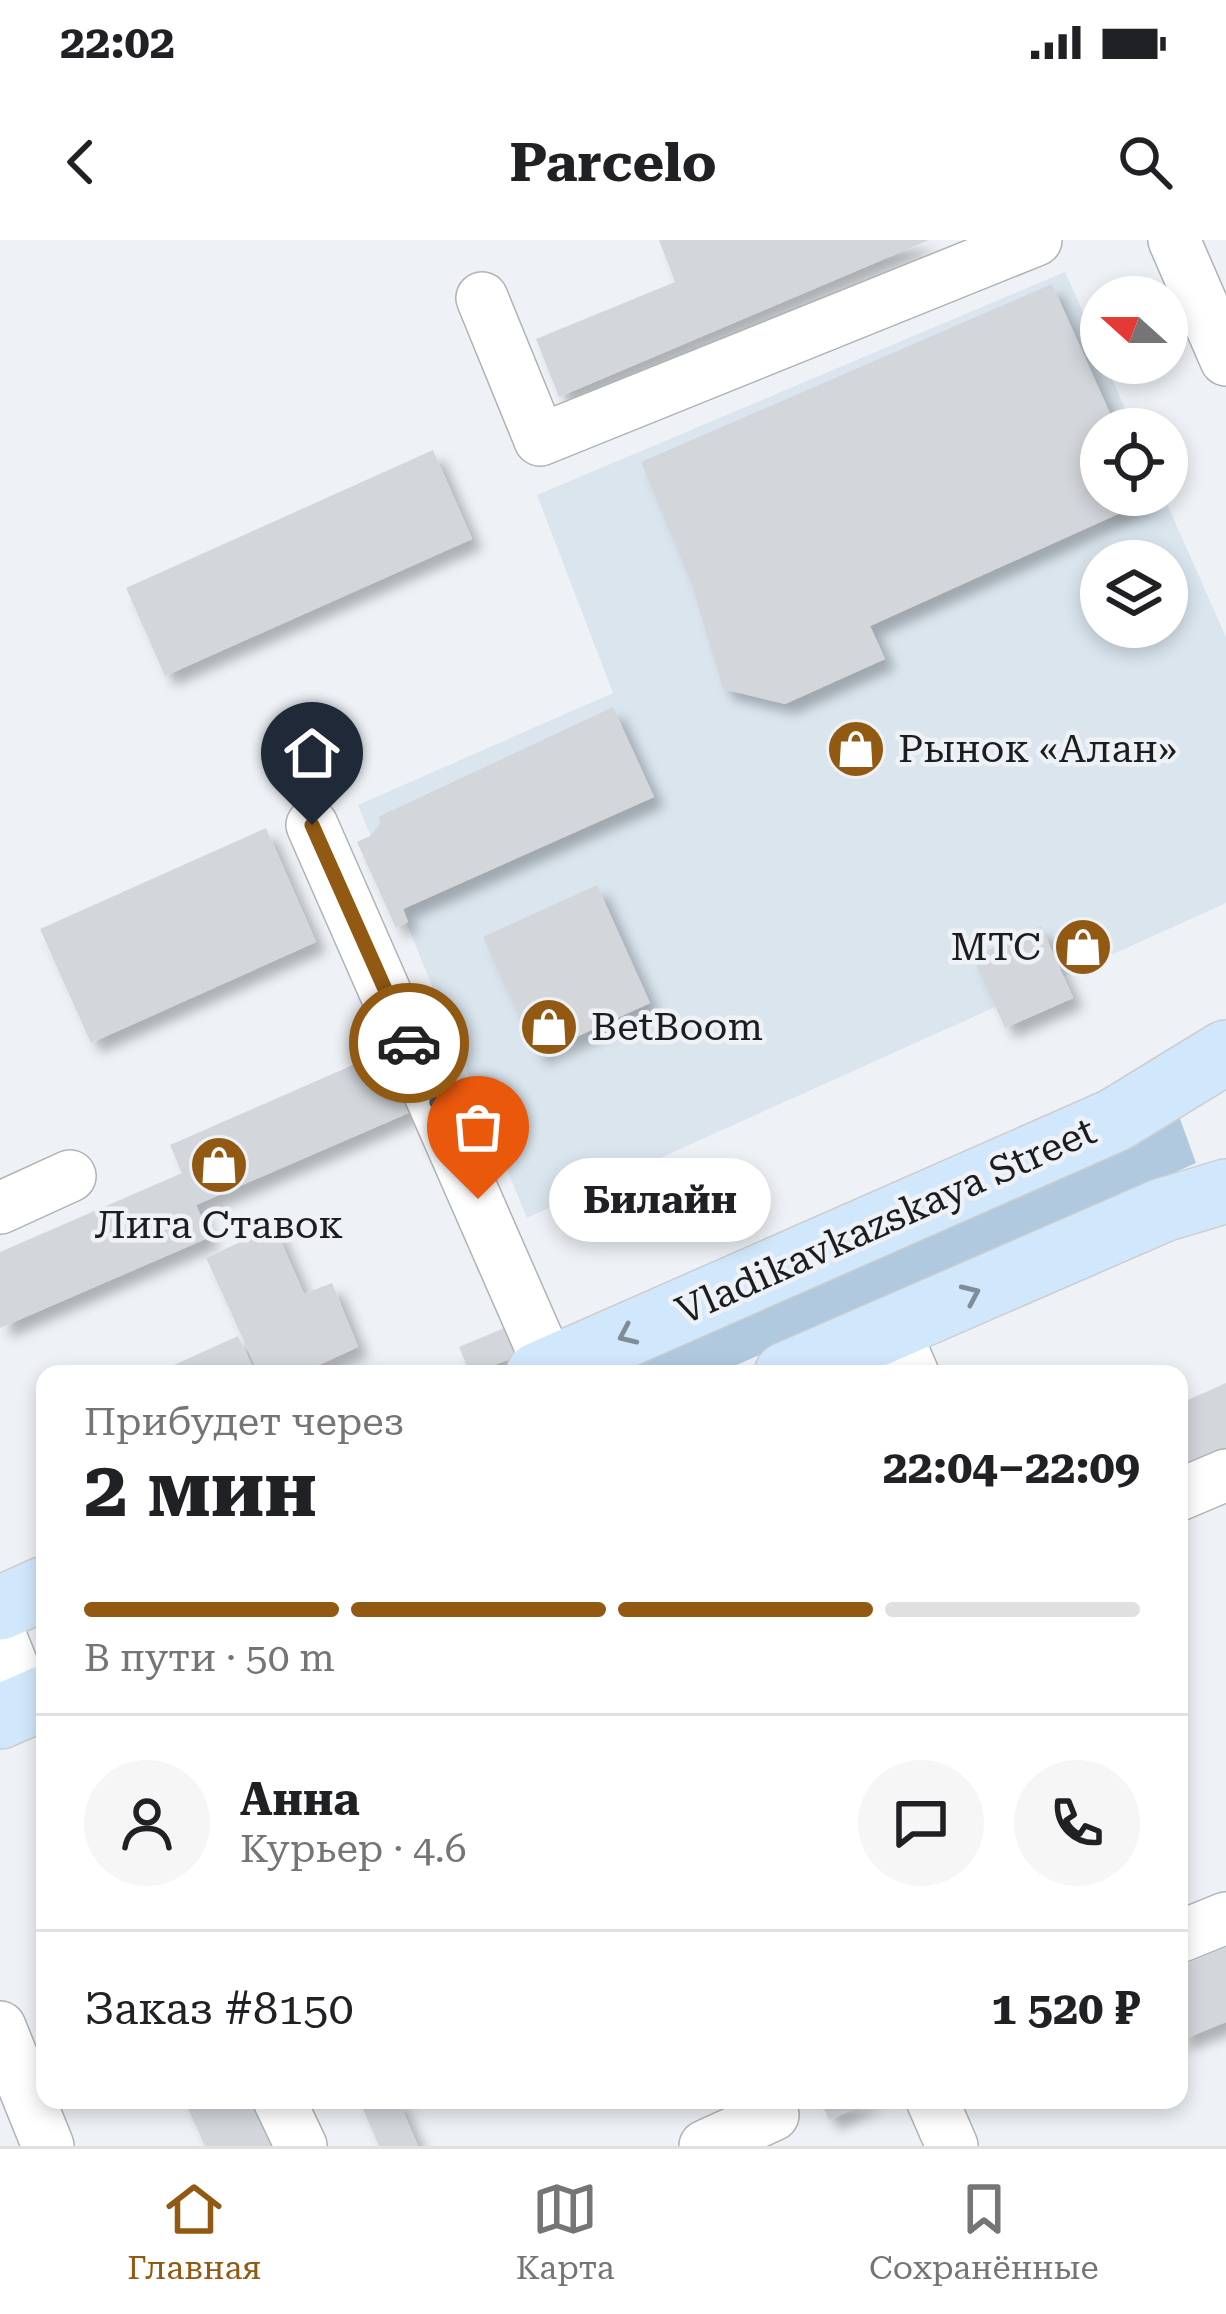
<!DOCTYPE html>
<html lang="ru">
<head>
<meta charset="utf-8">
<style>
	:root { --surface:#fff; --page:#f6f6f6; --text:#202124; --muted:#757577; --line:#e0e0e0; --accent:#915912 }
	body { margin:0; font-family:"Roboto Serif",serif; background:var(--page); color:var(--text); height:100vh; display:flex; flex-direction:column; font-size:45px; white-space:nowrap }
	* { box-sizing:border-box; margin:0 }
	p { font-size:39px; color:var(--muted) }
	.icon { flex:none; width:66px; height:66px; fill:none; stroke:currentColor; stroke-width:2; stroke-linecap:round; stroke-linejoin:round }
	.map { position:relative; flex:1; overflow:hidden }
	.sheet { position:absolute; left:36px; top:1125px; width:1152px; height:744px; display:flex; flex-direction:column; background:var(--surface); border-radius:24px; box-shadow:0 6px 18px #0003 }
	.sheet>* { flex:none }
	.needle { width:78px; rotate:291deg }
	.tools { position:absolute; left:1080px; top:36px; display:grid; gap:24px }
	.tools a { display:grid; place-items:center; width:108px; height:108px; border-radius:50%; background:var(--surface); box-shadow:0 6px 18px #0003; font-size:60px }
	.pin { position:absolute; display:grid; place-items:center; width:102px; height:102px; color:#fff; margin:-123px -51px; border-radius:50% 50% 50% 0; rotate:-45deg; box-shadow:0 0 12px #0007 }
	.pin .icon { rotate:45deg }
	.courier { position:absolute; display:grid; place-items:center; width:120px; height:120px; margin:-60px; border:9px solid #915912; border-radius:50%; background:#fff; color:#222; box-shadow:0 3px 15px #0007 }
	.bubble { position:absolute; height:84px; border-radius:42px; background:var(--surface); box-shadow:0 6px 18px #0003; font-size:39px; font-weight:700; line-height:84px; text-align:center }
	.overview em { font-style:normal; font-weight:700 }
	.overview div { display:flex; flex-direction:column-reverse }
	.overview { display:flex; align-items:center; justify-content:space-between; height:204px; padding:0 48px }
	h1 { font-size:78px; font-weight:700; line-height:90px }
	.bar { display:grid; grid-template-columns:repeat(4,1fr); gap:18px 12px; align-content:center; height:144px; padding:0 48px }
	.bar i { height:15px; border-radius:9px; background:var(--line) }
	.bar .current { background:var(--accent) }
	.bar p { grid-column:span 4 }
	.line { display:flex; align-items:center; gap:30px; padding:0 48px; border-top:3px solid var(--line) }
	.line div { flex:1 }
	.round { display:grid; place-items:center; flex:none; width:126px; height:126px; border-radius:63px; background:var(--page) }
	.status { display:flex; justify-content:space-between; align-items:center; height:84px; padding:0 60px; background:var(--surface); direction:ltr }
	.status svg { height:33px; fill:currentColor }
	header { display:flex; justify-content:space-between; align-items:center; height:156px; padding:0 48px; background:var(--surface); font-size:54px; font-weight:700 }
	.dock { display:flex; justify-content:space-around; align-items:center; height:168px; border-top:3px solid var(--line); background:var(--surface); font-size:33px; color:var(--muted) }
	.dock a { display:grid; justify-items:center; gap:6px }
	.dock .current { color:var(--accent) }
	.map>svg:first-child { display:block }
</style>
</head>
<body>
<div class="status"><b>22:02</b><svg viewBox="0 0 49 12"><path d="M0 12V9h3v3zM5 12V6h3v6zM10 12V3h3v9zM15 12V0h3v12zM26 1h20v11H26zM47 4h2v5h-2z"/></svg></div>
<header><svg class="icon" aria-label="back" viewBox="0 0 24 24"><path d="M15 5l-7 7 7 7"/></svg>Parcelo<svg class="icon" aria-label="search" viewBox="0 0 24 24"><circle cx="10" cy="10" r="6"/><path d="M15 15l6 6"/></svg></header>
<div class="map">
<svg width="1226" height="1906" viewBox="0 0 1226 1906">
	<defs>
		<filter id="shadow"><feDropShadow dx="10" dy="10" stdDeviation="6" flood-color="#0004"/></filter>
	</defs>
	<rect width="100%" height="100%" fill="#eef2f6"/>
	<!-- built -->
	<path fill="#dae5ee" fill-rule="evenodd" d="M1065,32L1101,113V123H1105L1134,189H1101V255H1163L1226,397V663L527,978L358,565L613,453L537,255ZM1101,321H1167V387H1101Z"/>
	<!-- green -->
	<path fill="#b1c9df" d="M1179,876L1196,923L716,1134H587Z"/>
	<!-- building -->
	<g fill="#d3d7dc" filter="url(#shadow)">
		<path d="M659,0H929L559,157L536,99L675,42Z"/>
		<path d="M1052,44L1117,189H1101V255H1146L1149,260L870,386L885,419L785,464L723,449L692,345L641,222Z"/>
		<path d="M433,210L472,299L165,436L126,348Z"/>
		<path d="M613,467L654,557L403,669L408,682L396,688L357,602L370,596L381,583L378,577Z"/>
		<path d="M266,588L316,702L91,803L40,689Z"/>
		<path d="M597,645L650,763L537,815L483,697Z"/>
		<path d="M1041,686L1073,758L1005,788L973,717Z"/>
		<path d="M387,810L413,871L196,965L210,997L0,1088V1012L182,933L170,905Z"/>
		<path d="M274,986L304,1054L332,1043L358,1107L299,1134H259L206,1018Z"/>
		<path d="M516,1083L529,1112L470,1134L459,1107Z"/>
		<path d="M238,1096L256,1134H154Z"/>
		<path d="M1226,1143V1211L1179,1232V1164Z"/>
		<path d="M1226,1707V1782L1179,1801V1727Z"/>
		<path d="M184,1860H258L279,1906H205Z"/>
		<path d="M359,1860H398L418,1906H379Z"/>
		<path d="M820,1860H873L829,1880Z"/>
	</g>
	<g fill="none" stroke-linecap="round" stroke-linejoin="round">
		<!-- minor casing -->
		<g stroke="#aeb3b7" stroke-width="54">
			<g id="minor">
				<path d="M1174,0L1226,120"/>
				<path d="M482,58L540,200L1036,0"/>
				<path d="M312,585L550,1128"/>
				<path d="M0,968L70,936"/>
				<path d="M893,1088L913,1134"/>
				<path d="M1179,1255L1226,1235"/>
				<path d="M0,1395L28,1465"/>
				<path d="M1179,1697L1226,1678"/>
				<path d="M0,1787L48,1906"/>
				<path d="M279,1860L301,1906"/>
				<path d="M932,1860L952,1906"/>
				<path d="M705,1906L773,1875L766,1860"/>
			</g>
		</g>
		<!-- major casing -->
		<g stroke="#cdcdce" stroke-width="66">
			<g id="major">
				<path d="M538,1134L1115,880L1226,812"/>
				<path d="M786,1134L1163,970L1226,951"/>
				<path d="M0,1368L45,1348"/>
				<path d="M0,1477L45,1457"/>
			</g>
		</g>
		<!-- minor -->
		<use href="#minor" stroke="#fff" stroke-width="51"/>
		<!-- major -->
		<use href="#major" stroke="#d1e8fc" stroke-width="63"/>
	</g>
	<!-- one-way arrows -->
	<defs><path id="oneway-chevron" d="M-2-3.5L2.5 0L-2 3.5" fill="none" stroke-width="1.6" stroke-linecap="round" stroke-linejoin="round" transform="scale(3)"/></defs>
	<g stroke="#808d99">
		<use href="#oneway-chevron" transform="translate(971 1054) rotate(-24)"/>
		<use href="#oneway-chevron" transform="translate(627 1095) rotate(156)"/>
	</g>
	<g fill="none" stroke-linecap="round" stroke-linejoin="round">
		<!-- done -->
		<path stroke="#66686a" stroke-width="12" stroke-dasharray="0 21.6" d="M409,803L478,959"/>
		<!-- route -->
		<path stroke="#915912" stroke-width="15" d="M312,585L409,803"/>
	</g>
	<!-- icons -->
	<defs>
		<g id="shop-disc" transform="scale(3)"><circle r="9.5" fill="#915912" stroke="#eef2f6"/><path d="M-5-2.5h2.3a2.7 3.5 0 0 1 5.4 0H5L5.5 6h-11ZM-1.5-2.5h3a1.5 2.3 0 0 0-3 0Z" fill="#fff"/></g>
	</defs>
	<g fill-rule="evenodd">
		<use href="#shop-disc" x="856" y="509"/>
		<use href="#shop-disc" x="1083" y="707"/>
		<use href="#shop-disc" x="549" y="787"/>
		<use href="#shop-disc" x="219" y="925"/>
	</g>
	<g text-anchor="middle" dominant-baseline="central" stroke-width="9" stroke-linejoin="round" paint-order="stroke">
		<!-- poi labels -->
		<g font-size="39" fill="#1c1d1f" stroke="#eef2f6" text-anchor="start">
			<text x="898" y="509">Рынок «Алан»</text>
			<text x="1041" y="707" text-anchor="end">МТС</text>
			<text x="591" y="787">BetBoom</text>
			<text x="219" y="985" text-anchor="middle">Лига Ставок</text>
		</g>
		<!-- street labels -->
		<g font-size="39" fill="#1c1d1f" stroke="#eef2f6">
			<text transform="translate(886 981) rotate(-24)">Vladikavkazskaya Street</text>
		</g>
	</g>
</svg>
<div class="tools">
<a><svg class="needle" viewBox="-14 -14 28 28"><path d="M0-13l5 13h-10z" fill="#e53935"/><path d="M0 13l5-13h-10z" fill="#757577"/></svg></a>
<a><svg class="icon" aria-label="locate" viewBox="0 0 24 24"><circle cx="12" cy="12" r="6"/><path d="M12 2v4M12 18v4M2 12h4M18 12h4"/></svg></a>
<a><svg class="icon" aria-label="layers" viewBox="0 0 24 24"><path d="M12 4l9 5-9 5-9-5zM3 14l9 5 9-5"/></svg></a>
</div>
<div class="pin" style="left:478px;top:959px;background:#ea580c"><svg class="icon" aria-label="bag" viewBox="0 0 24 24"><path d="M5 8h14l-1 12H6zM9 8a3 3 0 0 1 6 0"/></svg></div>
<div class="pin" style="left:312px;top:585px;background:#1f2937"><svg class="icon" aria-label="home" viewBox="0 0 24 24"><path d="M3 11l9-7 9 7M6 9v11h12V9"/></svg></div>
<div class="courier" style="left:409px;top:803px"><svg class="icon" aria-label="car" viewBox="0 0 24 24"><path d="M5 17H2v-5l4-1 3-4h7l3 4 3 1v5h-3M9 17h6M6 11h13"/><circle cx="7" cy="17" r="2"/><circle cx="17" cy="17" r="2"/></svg></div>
<div class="bubble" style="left:549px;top:918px;width:222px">Билайн</div>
<section class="sheet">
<div class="overview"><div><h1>2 мин</h1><p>Прибудет через</p></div><em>22:04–22:09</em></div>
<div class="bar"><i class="current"></i><i class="current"></i><i class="current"></i><i></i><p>В пути · 50 m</p></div>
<div class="line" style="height:216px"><a class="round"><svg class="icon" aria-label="person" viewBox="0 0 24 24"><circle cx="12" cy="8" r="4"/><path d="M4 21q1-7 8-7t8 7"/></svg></a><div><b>Анна</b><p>Курьер · 4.6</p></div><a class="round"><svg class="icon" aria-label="chat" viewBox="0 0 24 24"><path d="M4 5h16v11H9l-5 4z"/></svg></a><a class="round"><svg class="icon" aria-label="phone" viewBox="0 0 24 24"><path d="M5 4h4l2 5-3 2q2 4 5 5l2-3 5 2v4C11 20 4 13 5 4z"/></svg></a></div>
<div class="line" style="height:156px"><div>Заказ #8150</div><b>1 520 ₽</b></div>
</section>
</div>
<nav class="dock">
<a class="current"><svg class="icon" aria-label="home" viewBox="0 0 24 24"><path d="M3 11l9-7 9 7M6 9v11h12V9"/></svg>Главная</a>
<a><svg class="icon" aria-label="map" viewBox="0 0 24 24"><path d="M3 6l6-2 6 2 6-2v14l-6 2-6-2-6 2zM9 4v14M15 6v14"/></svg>Карта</a>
<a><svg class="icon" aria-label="saved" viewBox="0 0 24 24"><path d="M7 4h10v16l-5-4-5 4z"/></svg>Сохранённые</a>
</nav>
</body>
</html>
